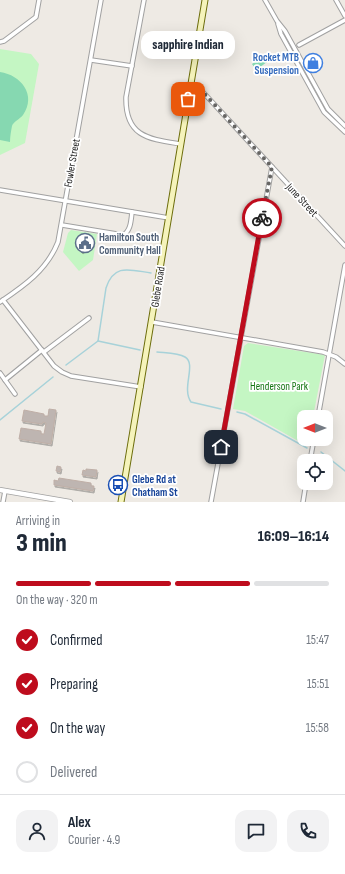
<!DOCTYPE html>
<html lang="en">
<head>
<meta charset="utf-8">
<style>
	:root { --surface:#fff; --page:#f2f2f3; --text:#1f2937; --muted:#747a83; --line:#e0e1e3; --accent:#be0c1d }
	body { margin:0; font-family:"Sofia Sans Condensed",sans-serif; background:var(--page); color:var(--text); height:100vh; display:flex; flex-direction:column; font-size:15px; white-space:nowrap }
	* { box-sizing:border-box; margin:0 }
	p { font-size:13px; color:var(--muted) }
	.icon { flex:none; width:22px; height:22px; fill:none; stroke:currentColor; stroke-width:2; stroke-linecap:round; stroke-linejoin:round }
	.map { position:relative; height:502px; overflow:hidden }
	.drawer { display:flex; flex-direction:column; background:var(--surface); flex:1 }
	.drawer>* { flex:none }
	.needle { width:26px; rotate:270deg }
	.controls { position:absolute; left:297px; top:410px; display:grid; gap:8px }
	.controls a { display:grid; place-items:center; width:36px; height:36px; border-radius:8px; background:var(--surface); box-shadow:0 4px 16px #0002; font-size:20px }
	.pin { position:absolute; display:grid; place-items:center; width:34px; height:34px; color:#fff; margin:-17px; border-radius:8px; box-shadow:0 2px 6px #0006 }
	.courier { position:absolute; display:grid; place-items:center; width:40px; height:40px; margin:-20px; border:3px solid #be0c1d; border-radius:50%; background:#fff; color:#222; box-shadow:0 1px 5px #0007 }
	.bubble { position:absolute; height:28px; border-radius:12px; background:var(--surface); box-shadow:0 4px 16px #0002; font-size:13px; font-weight:800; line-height:28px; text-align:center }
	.head em { font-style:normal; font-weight:800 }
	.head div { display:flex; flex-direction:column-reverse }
	.head { display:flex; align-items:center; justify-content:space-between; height:68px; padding:0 16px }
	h1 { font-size:26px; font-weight:800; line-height:30px }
	.bar { display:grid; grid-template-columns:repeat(4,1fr); gap:6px 4px; align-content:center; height:48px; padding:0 16px }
	.bar i { height:5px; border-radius:3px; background:var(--line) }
	.bar .active { background:var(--accent) }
	.bar p { grid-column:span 4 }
	.line { display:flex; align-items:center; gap:10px; padding:0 16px; border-top:1px solid var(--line) }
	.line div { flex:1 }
	.round { display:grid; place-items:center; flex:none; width:42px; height:42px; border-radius:12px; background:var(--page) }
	ol { padding:0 16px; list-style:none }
	li { display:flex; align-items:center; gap:12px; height:44px }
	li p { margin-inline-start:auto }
	li .icon { padding:4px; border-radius:50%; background:var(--accent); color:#fff; stroke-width:4 }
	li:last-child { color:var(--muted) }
	li i { width:22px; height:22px; border:2px solid var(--line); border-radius:50% }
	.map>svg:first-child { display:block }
</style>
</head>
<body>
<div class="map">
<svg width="345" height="502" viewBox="0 0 345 502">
	<defs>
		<filter id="shadow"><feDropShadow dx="1" dy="2" stdDeviation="0" flood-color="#0004"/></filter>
	</defs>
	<rect width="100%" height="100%" fill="#eeeae4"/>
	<!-- park -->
	<g fill="#c4f6c3">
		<path d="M0,49L31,54L39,64L25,143L0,155Z"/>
		<path d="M71,230L97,234L93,260L79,271L63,252L68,233Z"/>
		<path d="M248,343L325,355L313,417H304V439H309L307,446L245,411L233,409L244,346Z"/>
	</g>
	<!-- pitch -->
	<g fill="#86d8b1">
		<path d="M263,56L267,62L256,70L252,64Z"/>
		<path d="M0,72C21,75 37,95 23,115C20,119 13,122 12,126C11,131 10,137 10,142L0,140Z"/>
	</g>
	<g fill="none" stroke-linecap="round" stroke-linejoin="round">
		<!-- stream -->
		<g stroke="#a7d2d9" stroke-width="1.5">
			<path d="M98,341L140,350"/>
			<path d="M157,352C165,353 178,353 185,357C197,364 181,388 191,402L221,409"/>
			<path d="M66,365L98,341L106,288C114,263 130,270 151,273"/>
			<path d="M237,412L245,414L307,448"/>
			<path d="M0,420L53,377"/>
			<path d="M321,452L345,471"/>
		</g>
	</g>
	<!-- building -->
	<g fill="#beb5b1" stroke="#bfafa7" filter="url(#shadow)">
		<path d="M88,235L94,242L82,252L77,244Z"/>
		<path d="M49,409L56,410L51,444L19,439L21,428L41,431V434H44L46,423L43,422L42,424L22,421L24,410L44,414V416H48Z"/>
		<path d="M57,466L61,467L60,472L56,471Z"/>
		<path d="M86,469L97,470L96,477L82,475L83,470L86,471Z"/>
		<path d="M59,478L91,483V486H94L93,491L54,485V480L58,481Z"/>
	</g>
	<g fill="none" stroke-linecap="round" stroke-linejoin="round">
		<!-- minor casing -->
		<g stroke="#a1a1a1" stroke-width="5.5">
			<g id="minor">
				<path d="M144,0L126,97C125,137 149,139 181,144"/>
				<path d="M265,0L277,21L285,31L328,109L345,126"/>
				<path d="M336,0L345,16"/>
				<path d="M278,24L281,34L324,112L345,132"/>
				<path d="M0,42L4,41L36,17L39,0"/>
				<path d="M299,45L345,20"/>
				<path d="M91,60L132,66"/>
				<path d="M190,88L201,90L345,246"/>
				<path d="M0,190L169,218"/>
				<path d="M62,225L123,235C131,231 131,220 132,212"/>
				<path d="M3,300L54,366L62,372L71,376L141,387"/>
				<path d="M0,302C24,286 47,270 58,242L101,0"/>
				<path d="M152,322L323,352L336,357L345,364"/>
				<path d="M44,352L89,318"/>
				<path d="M0,373L15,394"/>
				<path d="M5,380L42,350"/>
				<path d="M318,417L345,265"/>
				<path d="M310,461L314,439"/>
				<path d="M3,502L5,491"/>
				<path d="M211,502L272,167"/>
				<path d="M303,502L306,483"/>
			</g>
		</g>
		<!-- tertiary casing -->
		<g stroke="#a1a1a1" stroke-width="6">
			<path id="tertiary" d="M0,490L70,502"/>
		</g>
		<!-- secondary casing -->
		<g stroke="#6c6d0b" stroke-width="7">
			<path id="secondary" d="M121,502L205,0"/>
		</g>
		<!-- minor -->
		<use href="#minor" stroke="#fff" stroke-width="3.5"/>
		<!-- tertiary -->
		<use href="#tertiary" stroke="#fff" stroke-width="4.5"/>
		<!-- secondary -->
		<use href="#secondary" stroke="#f5f3bb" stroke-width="5"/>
	</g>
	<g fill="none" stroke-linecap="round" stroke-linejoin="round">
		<!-- done -->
		<path stroke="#666563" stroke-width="4" stroke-dasharray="0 7.2" d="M188,99L190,88L201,90L272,167L262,218"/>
		<!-- route -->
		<path stroke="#be0c1d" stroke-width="5" d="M221,447L262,218"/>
	</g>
	<!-- icons -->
	<defs>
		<g id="shop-ring" transform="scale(1)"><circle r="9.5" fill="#fff" stroke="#3f7fe0" stroke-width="1.5"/><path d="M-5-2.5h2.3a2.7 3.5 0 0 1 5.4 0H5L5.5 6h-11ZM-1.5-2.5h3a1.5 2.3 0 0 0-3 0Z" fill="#3f7fe0"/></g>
		<g id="civic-ring" transform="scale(1)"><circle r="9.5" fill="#fff" stroke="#5c6f8a" stroke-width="1.5"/><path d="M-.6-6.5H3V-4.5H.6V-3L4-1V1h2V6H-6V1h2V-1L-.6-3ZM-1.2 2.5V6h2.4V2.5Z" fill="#5c6f8a"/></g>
		<g id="bus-ring" transform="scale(1)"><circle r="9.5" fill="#fff" stroke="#1a4fb4" stroke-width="1.5"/><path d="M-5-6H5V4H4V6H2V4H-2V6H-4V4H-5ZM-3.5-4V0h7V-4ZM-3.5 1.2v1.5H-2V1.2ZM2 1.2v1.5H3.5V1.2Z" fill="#1a4fb4"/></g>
	</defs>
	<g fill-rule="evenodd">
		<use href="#shop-ring" x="313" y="63"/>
		<use href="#civic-ring" x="85" y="243"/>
		<use href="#bus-ring" x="118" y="485"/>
	</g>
	<g text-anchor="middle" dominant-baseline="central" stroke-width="3.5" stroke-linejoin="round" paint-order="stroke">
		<!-- shop labels -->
		<g font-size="11" font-weight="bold" fill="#366cbe" stroke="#fff" text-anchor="end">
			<text x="299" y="57">Rocket MTB<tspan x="299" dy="13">Suspension</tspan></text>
		</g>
		<!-- street labels -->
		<g font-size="11" fill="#1d1d1d" stroke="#fff">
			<text transform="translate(72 163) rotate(-80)">Fowler Street</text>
			<text transform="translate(302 200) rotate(47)">June Street</text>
			<text transform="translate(158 287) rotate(-81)">Glebe Road</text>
		</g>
		<!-- service labels -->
		<g font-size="11" font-weight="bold" fill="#4e5e75" stroke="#fff" text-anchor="start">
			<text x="99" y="237">Hamilton South<tspan x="99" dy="13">Community Hall</tspan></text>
		</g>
		<!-- park labels -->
		<g font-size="11" fill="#137512" stroke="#fff">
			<text x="279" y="386">Henderson Park</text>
		</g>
		<!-- transit labels -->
		<g font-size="11" font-weight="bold" fill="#164399" stroke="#fff" text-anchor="start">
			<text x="132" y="479">Glebe Rd at<tspan x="132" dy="13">Chatham St</tspan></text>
		</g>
	</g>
</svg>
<div class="controls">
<a><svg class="needle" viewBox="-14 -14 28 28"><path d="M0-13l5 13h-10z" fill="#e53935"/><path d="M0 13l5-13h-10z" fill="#747a83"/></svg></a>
<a><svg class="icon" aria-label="locate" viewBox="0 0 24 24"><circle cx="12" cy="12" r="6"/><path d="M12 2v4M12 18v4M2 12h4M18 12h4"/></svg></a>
</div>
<div class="pin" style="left:188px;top:99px;background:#ea580c"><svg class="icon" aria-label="bag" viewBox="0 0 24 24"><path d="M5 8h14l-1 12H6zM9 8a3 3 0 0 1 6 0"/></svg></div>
<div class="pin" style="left:221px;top:447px;background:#1f2937"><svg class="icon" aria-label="home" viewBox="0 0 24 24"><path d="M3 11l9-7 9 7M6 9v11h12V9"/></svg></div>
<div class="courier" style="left:262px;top:218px"><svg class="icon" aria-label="bike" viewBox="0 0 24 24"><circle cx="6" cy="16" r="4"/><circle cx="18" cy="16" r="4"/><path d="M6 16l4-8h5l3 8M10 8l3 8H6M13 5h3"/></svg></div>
<div class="bubble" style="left:141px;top:31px;width:94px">sapphire Indian</div>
</div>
<section class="drawer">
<div class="head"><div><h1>3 min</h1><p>Arriving in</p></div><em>16:09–16:14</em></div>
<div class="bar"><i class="active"></i><i class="active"></i><i class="active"></i><i></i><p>On the way · 320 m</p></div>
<ol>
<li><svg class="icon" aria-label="check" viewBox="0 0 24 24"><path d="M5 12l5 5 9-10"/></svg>Confirmed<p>15:47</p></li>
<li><svg class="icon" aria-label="check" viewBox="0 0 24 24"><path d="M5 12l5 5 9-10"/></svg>Preparing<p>15:51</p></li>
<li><svg class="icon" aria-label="check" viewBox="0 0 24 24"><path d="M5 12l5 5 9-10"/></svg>On the way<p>15:58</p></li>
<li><i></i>Delivered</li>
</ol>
<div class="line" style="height:72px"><a class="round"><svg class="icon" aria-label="person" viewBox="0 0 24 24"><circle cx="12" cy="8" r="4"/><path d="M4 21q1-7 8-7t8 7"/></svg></a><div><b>Alex</b><p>Courier · 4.9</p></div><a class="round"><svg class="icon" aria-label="chat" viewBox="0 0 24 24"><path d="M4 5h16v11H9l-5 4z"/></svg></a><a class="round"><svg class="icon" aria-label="phone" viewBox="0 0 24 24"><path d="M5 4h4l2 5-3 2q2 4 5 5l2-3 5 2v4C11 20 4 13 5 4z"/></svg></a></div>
</section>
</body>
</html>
